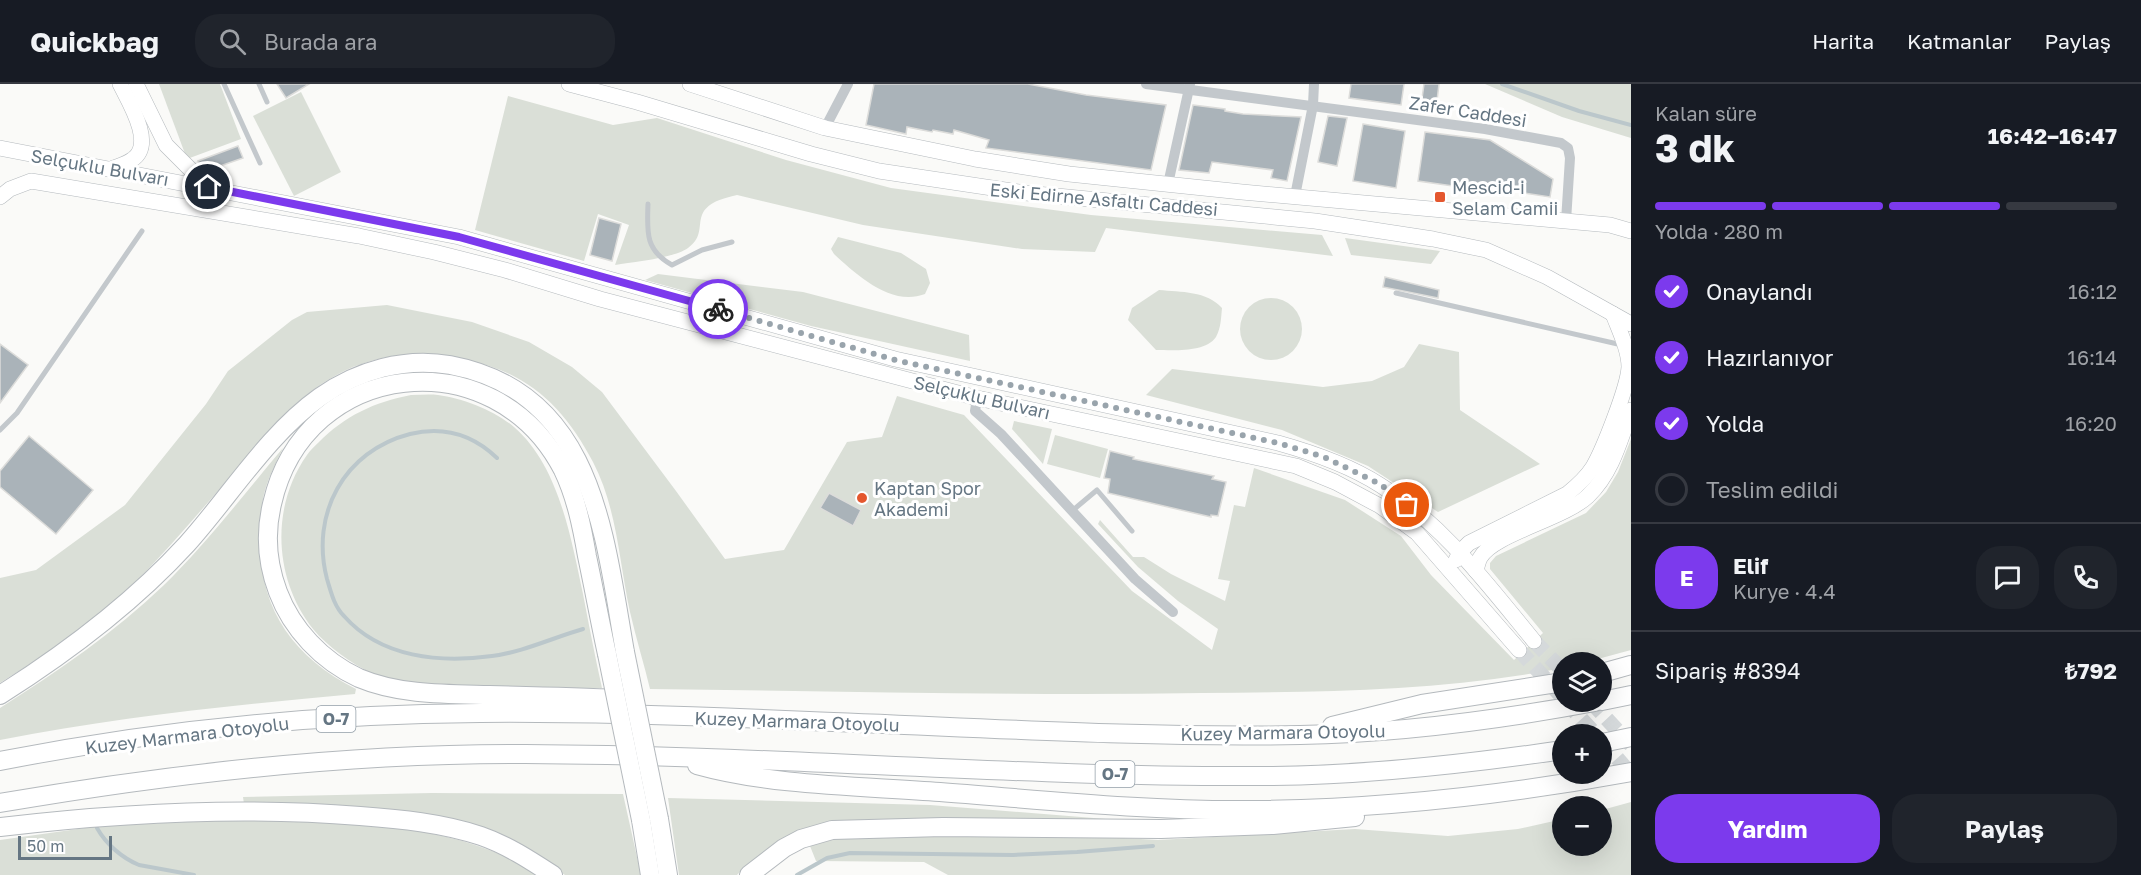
<!DOCTYPE html>
<html lang="tr">
<head>
<meta charset="utf-8">
<style>
	:root { --surface:#171b24; --page:#20242c; --text:#f1f3f6; --muted:#9ea1a6; --line:#363941; --accent:#7c3aed }
	body { margin:0; font-family:"Golos Text",sans-serif; background:var(--page); color:var(--text); height:100vh; display:flex; flex-direction:column; font-size:22px; white-space:nowrap }
	* { box-sizing:border-box; margin:0 }
	p { font-size:20px; color:var(--muted) }
	.icon { flex:none; width:33px; height:33px; fill:none; stroke:currentColor; stroke-width:2; stroke-linecap:round; stroke-linejoin:round }
	.map { position:relative; flex:1; overflow:hidden }
	.sheet { display:flex; flex-direction:column; background:var(--surface); width:510px }
	.sheet>* { flex:none }
	.fabs { position:absolute; left:1552px; top:568px; display:grid; gap:12px }
	.fabs a { display:grid; place-items:center; width:60px; height:60px; border-radius:50%; background:var(--surface); box-shadow:0 6px 24px #0002; font-size:30px }
	.scale { position:absolute; left:18px; bottom:15px; width:94px; box-sizing:border-box; padding-left:6px; border:3px solid #657683; border-top:0; font-size:16px; line-height:21px; white-space:nowrap; color:#657683; -webkit-text-stroke:4px #fff; paint-order:stroke }
	.pin { position:absolute; display:grid; place-items:center; width:51px; height:51px; color:#fff; margin:-26px; border:3px solid #fff; border-radius:50%; box-shadow:0 2px 6px #0007 }
	.courier { position:absolute; display:grid; place-items:center; width:60px; height:60px; margin:-30px; border:4px solid #7c3aed; border-radius:50%; background:#fff; color:#222; box-shadow:0 2px 8px #0007 }
	.head em { font-style:normal; font-weight:700 }
	.head div { display:flex; flex-direction:column-reverse }
	.head { display:flex; align-items:center; justify-content:space-between; height:102px; padding:0 24px }
	h1 { font-size:39px; font-weight:700; line-height:45px }
	.bar { display:grid; grid-template-columns:repeat(4,1fr); gap:9px 6px; align-content:center; height:72px; padding:0 24px }
	.bar i { height:8px; border-radius:4px; background:var(--line) }
	.bar .selected { background:var(--accent) }
	.bar p { grid-column:span 4 }
	.line { display:flex; align-items:center; gap:15px; padding:0 24px; border-top:2px solid var(--line) }
	.line div { flex:1 }
	.round { display:grid; place-items:center; flex:none; width:63px; height:63px; border-radius:24px; background:var(--page) }
	ol { padding:0 24px; list-style:none }
	li { display:flex; align-items:center; gap:18px; height:66px }
	li p { margin-inline-start:auto }
	li .icon { padding:6px; border-radius:50%; background:var(--accent); color:#fff; stroke-width:4 }
	li:last-child { color:var(--muted) }
	li i { width:33px; height:33px; border:3px solid var(--line); border-radius:50% }
	.cta { display:flex; gap:12px; margin-top:auto; padding:12px 24px }
	.cta a { flex:1; height:69px; border-radius:24px; background:var(--accent); color:#fff; font-size:24px; font-weight:700; line-height:69px; text-align:center }
	.cta a+a { background:var(--page); color:var(--text) }
	header { display:flex; align-items:center; gap:36px; box-sizing:border-box; height:84px; padding:0 30px; background:var(--surface); border-bottom:2px solid var(--line) }
	header strong { font-size:28px }
	nav { display:flex; gap:33px; margin-inline-start:auto; font-size:21px }
	.search { width:420px; height:54px; background:var(--page); display:flex; align-items:center; gap:15px; box-sizing:border-box; padding:0 21px; border-radius:24px; color:var(--muted); font-size:22px }
	main { display:flex; flex:1; min-height:0 }
	.map>svg:first-child { display:block }
</style>
</head>
<body>
<header>
<strong>Quickbag</strong>
<div class="search"><svg class="icon" aria-label="search" viewBox="0 0 24 24"><circle cx="10" cy="10" r="6"/><path d="M15 15l6 6"/></svg>Burada ara</div>
<nav><a>Harita</a><a>Katmanlar</a><a>Paylaş</a></nav>
</header>
<main>
<div class="map">
<svg width="1631" height="791" viewBox="0 0 1631 791">
	<rect width="100%" height="100%" fill="#fafaf8"/>
	<!-- green -->
	<g fill="#dadfd7">
		<path d="M159,0H220L241,55L187,75Z"/>
		<path d="M1485,0H1631V54L1562,33Z"/>
		<path d="M301,8L341,88L294,112L253,32Z"/>
		<path d="M508,12L613,41L657,34L786,76L891,104L1091,131L1322,151L1333,172L1106,144L1095,168L1022,165L863,141L737,111C680,123 714,146 688,164C674,174 634,178 615,181L629,141L598,130L584,177L475,146Z"/>
		<path d="M838,153L901,169L926,185L930,199L925,210C891,223 857,191 834,170L831,165Z"/>
		<path d="M1345,154L1440,167L1431,180L1351,171Z"/>
		<path d="M658,190L803,208L969,251L970,277L811,242L645,196Z"/>
		<path d="M1159,206C1181,208 1207,207 1222,224C1221,234 1221,244 1216,253C1205,269 1173,266 1156,266L1128,236L1132,224Z"/>
		<circle cx="1271" cy="245" r="31"/>
		<path d="M387,221L472,238L529,258L572,283L602,308L676,407L725,475L784,466L847,358L882,353L897,312L964,331L1132,507L1212,566L1218,545L1178,517L1138,483L1098,440L1100,436L1133,473H1144L1171,490L1225,517L1230,497L1218,495L1234,421L1245,423L1254,384L1345,416L1401,452L1431,491L1514,576L1543,549L1490,485V479L1496,472L1586,429L1606,408L1618,388L1631,355V566L1583,579H1563V584C1444,607 1322,608 1202,609C1018,612 834,607 650,605C644,580 636,554 630,528C619,477 617,424 593,378C564,323 527,287 465,276C434,270 402,268 371,277C304,295 259,358 217,408C191,438 164,469 136,498C97,539 48,569 0,599V494L36,486L125,421L206,320L228,287L292,236L307,228Z"/>
		<path d="M1419,260L1459,268L1460,326L1540,380L1438,428L1368,382L1282,346L1146,311L1172,285L1323,303L1372,297L1404,283Z"/>
		<path d="M411,311C420,311 429,310 438,311C463,314 495,327 514,343C559,382 571,454 583,510C589,541 595,573 602,604C568,604 535,604 502,604C466,603 432,604 398,596C389,594 379,593 371,589C351,579 328,563 313,545C274,496 270,423 307,371C310,366 315,362 319,358C345,332 374,318 411,311Z"/>
		<path d="M1014,337L1052,345L1043,380L1012,345Z"/>
		<path d="M1055,351L1108,365L1100,394L1047,380Z"/>
		<path d="M283,364C276,379 268,394 264,410C261,422 262,435 261,447C256,521 291,572 356,605L355,610C236,621 118,633 0,656V624C58,587 114,549 164,501C207,459 244,410 283,364Z"/>
		<path d="M432,709L623,710L641,791H565L520,762L244,720L243,713Z"/>
		<path d="M668,714L930,721L1106,735C1044,738 981,737 919,736C889,736 847,733 819,742C790,752 757,768 737,791H679Z"/>
		<path d="M1631,718V791H948L924,778L816,777L810,762L839,753L864,750L1071,751L1158,756L1355,745L1448,752L1518,745L1563,735V762H1602V726Z"/>
		<path d="M228,736C321,739 422,734 509,774C519,779 528,785 537,791H0V756L99,742Z"/>
	</g>
	<g fill="none" stroke-linecap="round" stroke-linejoin="round">
		<!-- stream -->
		<g stroke="#bbc7cb" stroke-width="4">
			<path d="M1502,0L1579,27L1631,41"/>
			<path d="M497,374C472,350 443,342 410,350C344,367 310,430 327,495C331,508 334,522 344,532C381,574 440,579 492,572C520,569 555,553 583,545"/>
			<path d="M97,744C106,760 122,774 139,781L194,791"/>
			<path d="M797,791L827,774L850,769L1013,771L1077,768L1153,762"/>
		</g>
	</g>
	<!-- building -->
	<g fill="#aab3b9" stroke="#dcdcda" stroke-width="1.5">
		<path d="M277,0H309L286,14Z"/>
		<path d="M874,0H1028L1086,11L1166,21L1151,86L986,64L989,56L954,46L953,50L933,46L932,48L907,43L906,50L866,41Z"/>
		<path d="M1351,0H1404L1401,21L1349,14Z"/>
		<path d="M1424,0H1439L1436,25L1421,22Z"/>
		<path d="M1193,21L1225,25V27L1243,30L1301,33L1287,97L1271,94L1273,86L1212,78L1209,89L1179,86Z"/>
		<path d="M1328,32L1347,34L1337,82L1318,78Z"/>
		<path d="M1363,40L1405,47L1396,104L1353,97Z"/>
		<path d="M1425,48L1490,56L1553,95L1550,113L1461,99L1460,103L1418,97Z"/>
		<path d="M238,62L243,74L206,87L200,81L198,77Z"/>
		<path d="M599,134L621,140L612,177L590,171Z"/>
		<path d="M1385,193L1439,206L1438,214L1383,203Z"/>
		<path d="M0,260L28,281L0,319Z"/>
		<path d="M29,352L93,406L56,450L0,403V387Z"/>
		<path d="M1110,367L1134,373L1133,375L1214,392L1212,395L1226,398L1218,432L1211,431V433L1108,409L1110,395L1104,394Z"/>
		<path d="M829,409L861,426L853,442L820,424Z"/>
	</g>
	<g fill="none" stroke-linecap="round" stroke-linejoin="round">
		<!-- primary-tunnel -->
		<g stroke="#d5d9db" stroke-width="15" stroke-dasharray="15 8" stroke-linecap="butt">
			<path d="M1534,557L1563,587"/>
			<path d="M1519,566L1563,614"/>
			<path d="M1566,618L1596,651"/>
			<path d="M1591,618L1631,661"/>
			<path d="M1602,657L1631,690"/>
		</g>
		<!-- primary casing -->
		<g stroke="#b5babe" stroke-width="16">
			<g id="primary">
				<path d="M136,0L166,61L208,103"/>
				<path d="M569,0L637,18L811,70L879,87L1026,109L1315,137L1433,155L1486,166L1547,193L1631,240"/>
				<path d="M690,0L825,44L975,75L1069,90L1242,108L1610,141L1631,147"/>
				<path d="M0,64L459,153L895,275L1278,359C1314,369 1349,381 1380,401C1443,440 1488,501 1534,557"/>
				<path d="M111,85C118,82 127,80 133,75C155,60 129,18 120,0"/>
				<path d="M0,113L10,105L31,97L359,152L434,168L505,186L600,215L977,314L1296,382L1335,398L1380,422L1417,449L1519,566"/>
				<path d="M1456,476L1460,468L1469,459L1567,410C1577,402 1586,394 1593,383C1603,366 1628,303 1629,283C1629,266 1619,246 1613,230"/>
				<path d="M1476,487C1477,483 1478,478 1480,474C1493,450 1564,435 1588,412C1612,389 1620,357 1631,326"/>
			</g>
		</g>
		<!-- highway casing -->
		<g stroke="#b4b9bd" stroke-width="20">
			<g id="highway">
				<path d="M607,570C600,538 594,505 587,472C582,443 576,413 563,386C495,254 305,274 272,420C265,449 267,479 278,508C292,545 322,577 359,594C399,611 447,610 489,611C533,612 577,613 621,615L631,618"/>
				<path d="M1602,589L1631,581"/>
				<path d="M0,611C68,568 132,520 187,460C230,412 268,350 320,313C358,286 405,273 450,281C594,308 604,450 625,568"/>
				<path d="M1602,617L1631,611"/>
				<path d="M1332,642L1422,620L1563,598"/>
				<path d="M1602,659L1631,653"/>
				<path d="M0,677C157,646 320,630 480,629C590,628 700,632 809,637C973,643 1137,654 1300,651C1399,649 1498,636 1595,618"/>
				<path d="M697,681C772,702 862,702 940,708C1044,716 1147,727 1251,726C1379,725 1506,711 1631,688"/>
				<path d="M0,719C174,689 348,669 525,670C774,671 1023,694 1273,692C1370,691 1467,680 1563,666"/>
				<path d="M659,735L668,791"/>
				<path d="M641,736L650,791"/>
				<path d="M0,743C119,729 240,722 360,732C400,735 442,739 481,752C507,761 530,776 553,791"/>
				<path d="M749,791L784,764L801,755L832,746L943,743L1161,745L1273,741L1355,733"/>
			</g>
		</g>
		<!-- lane -->
		<g stroke="#c3c8cc" stroke-width="5">
			<path d="M224,0L260,79"/>
			<path d="M259,0L267,18"/>
			<path d="M648,120C647,148 645,166 672,181L702,166L732,158"/>
			<path d="M1396,209L1622,261"/>
			<path d="M0,346L17,329L142,147"/>
			<path d="M1072,427L1097,406L1132,447"/>
		</g>
		<!-- street -->
		<g stroke="#c3c8cc" stroke-width="10">
			<path d="M1146,0L1485,45L1561,59L1568,64L1570,74L1566,137"/>
			<path d="M825,44L848,0"/>
			<path d="M1168,100L1190,0"/>
			<path d="M1295,112L1313,21L1314,0"/>
			<path d="M977,314L975,327L1001,350L1135,495L1173,528"/>
		</g>
		<!-- primary -->
		<use href="#primary" stroke="#fff" stroke-width="15"/>
		<!-- highway -->
		<use href="#highway" stroke="#fff" stroke-width="18"/>
		<!-- highway-bridge casing -->
		<g stroke="#b4b9bd" stroke-width="20" stroke-linecap="butt">
			<g id="highway-bridge">
				<path d="M625,568L659,735"/>
				<path d="M607,570L641,736"/>
			</g>
		</g>
		<!-- highway-bridge -->
		<use href="#highway-bridge" stroke="#fff" stroke-width="18"/>
	</g>
	<g fill="none" stroke-linecap="round" stroke-linejoin="round">
		<!-- done -->
		<path stroke="#99a4ac" stroke-width="6" stroke-dasharray="0 10.8" d="M718,225L895,276L1278,359L1324,373L1380,400L1407,421"/>
		<!-- route -->
		<path stroke="#7c3aed" stroke-width="8" d="M208,103L459,153L718,225"/>
	</g>
	<!-- markers -->
	<g fill="#e4572e" stroke="#fff" stroke-width="2">
		<rect x="1434" y="107" width="12" height="12" rx="3"/>
		<circle cx="862" cy="414" r="6"/>
	</g>
	<g text-anchor="middle" dominant-baseline="central" stroke-width="6" stroke-linejoin="round" paint-order="stroke">
		<!-- shield labels -->
		<g fill="#fff" stroke="#939fa8" stroke-width="1.5">
			<rect x="316.5" y="622" width="39" height="26" rx="4.5"/>
			<rect x="1095.5" y="677" width="39" height="26" rx="4.5"/>
		</g>
		<g font-size="16" font-weight="bold" fill="#657683">
			<text x="336" y="635">O-7</text>
			<text x="1115" y="690">O-7</text>
		</g>
		<!-- street labels -->
		<g font-size="18" fill="#657683" stroke="#fff">
			<text transform="translate(1468 27) rotate(9)">Zafer Caddesi</text>
			<text transform="translate(100 83) rotate(10)">Selçuklu Bulvarı</text>
			<text transform="translate(1104 115) rotate(5)">Eski Edirne Asfaltı Caddesi</text>
			<text transform="translate(982 313) rotate(13)">Selçuklu Bulvarı</text>
			<text transform="translate(797 637) rotate(2)">Kuzey Marmara Otoyolu</text>
			<text transform="translate(1283 648) rotate(-1)">Kuzey Marmara Otoyolu</text>
			<text transform="translate(187 651) rotate(-7)">Kuzey Marmara Otoyolu</text>
		</g>
		<!-- poi labels -->
		<g font-size="18" fill="#657683" stroke="#fff" text-anchor="start">
			<text x="1452" y="103">Mescid-i<tspan x="1452" dy="21">Selam Camii</tspan></text>
			<text x="874" y="404">Kaptan Spor<tspan x="874" dy="21">Akademi</tspan></text>
		</g>
	</g>
</svg>
<div class="fabs">
<a><svg class="icon" aria-label="layers" viewBox="0 0 24 24"><path d="M12 4l9 5-9 5-9-5zM3 14l9 5 9-5"/></svg></a>
<a>+</a>
<a>−</a>
</div>
<div class="scale">50 m</div>
<div class="pin" style="left:1407px;top:421px;background:#ea580c"><svg class="icon" aria-label="bag" viewBox="0 0 24 24"><path d="M5 8h14l-1 12H6zM9 8a3 3 0 0 1 6 0"/></svg></div>
<div class="pin" style="left:208px;top:103px;background:#1f2937"><svg class="icon" aria-label="home" viewBox="0 0 24 24"><path d="M3 11l9-7 9 7M6 9v11h12V9"/></svg></div>
<div class="courier" style="left:718px;top:225px"><svg class="icon" aria-label="bike" viewBox="0 0 24 24"><circle cx="6" cy="16" r="4"/><circle cx="18" cy="16" r="4"/><path d="M6 16l4-8h5l3 8M10 8l3 8H6M13 5h3"/></svg></div>
</div>
<section class="sheet">
<div class="head"><div><h1>3 dk</h1><p>Kalan süre</p></div><em>16:42–16:47</em></div>
<div class="bar"><i class="selected"></i><i class="selected"></i><i class="selected"></i><i></i><p>Yolda · 280 m</p></div>
<ol>
<li><svg class="icon" aria-label="check" viewBox="0 0 24 24"><path d="M5 12l5 5 9-10"/></svg>Onaylandı<p>16:12</p></li>
<li><svg class="icon" aria-label="check" viewBox="0 0 24 24"><path d="M5 12l5 5 9-10"/></svg>Hazırlanıyor<p>16:14</p></li>
<li><svg class="icon" aria-label="check" viewBox="0 0 24 24"><path d="M5 12l5 5 9-10"/></svg>Yolda<p>16:20</p></li>
<li><i></i>Teslim edildi</li>
</ol>
<div class="line" style="height:108px"><b class="round" style="background:var(--accent);color:#fff">E</b><div><b>Elif</b><p>Kurye · 4.4</p></div><a class="round"><svg class="icon" aria-label="chat" viewBox="0 0 24 24"><path d="M4 5h16v11H9l-5 4z"/></svg></a><a class="round"><svg class="icon" aria-label="phone" viewBox="0 0 24 24"><path d="M5 4h4l2 5-3 2q2 4 5 5l2-3 5 2v4C11 20 4 13 5 4z"/></svg></a></div>
<div class="line" style="height:78px"><div>Sipariş #8394</div><b>₺792</b></div>
<div class="cta"><a>Yardım</a><a>Paylaş</a></div>
</section>
</main>
</body>
</html>
